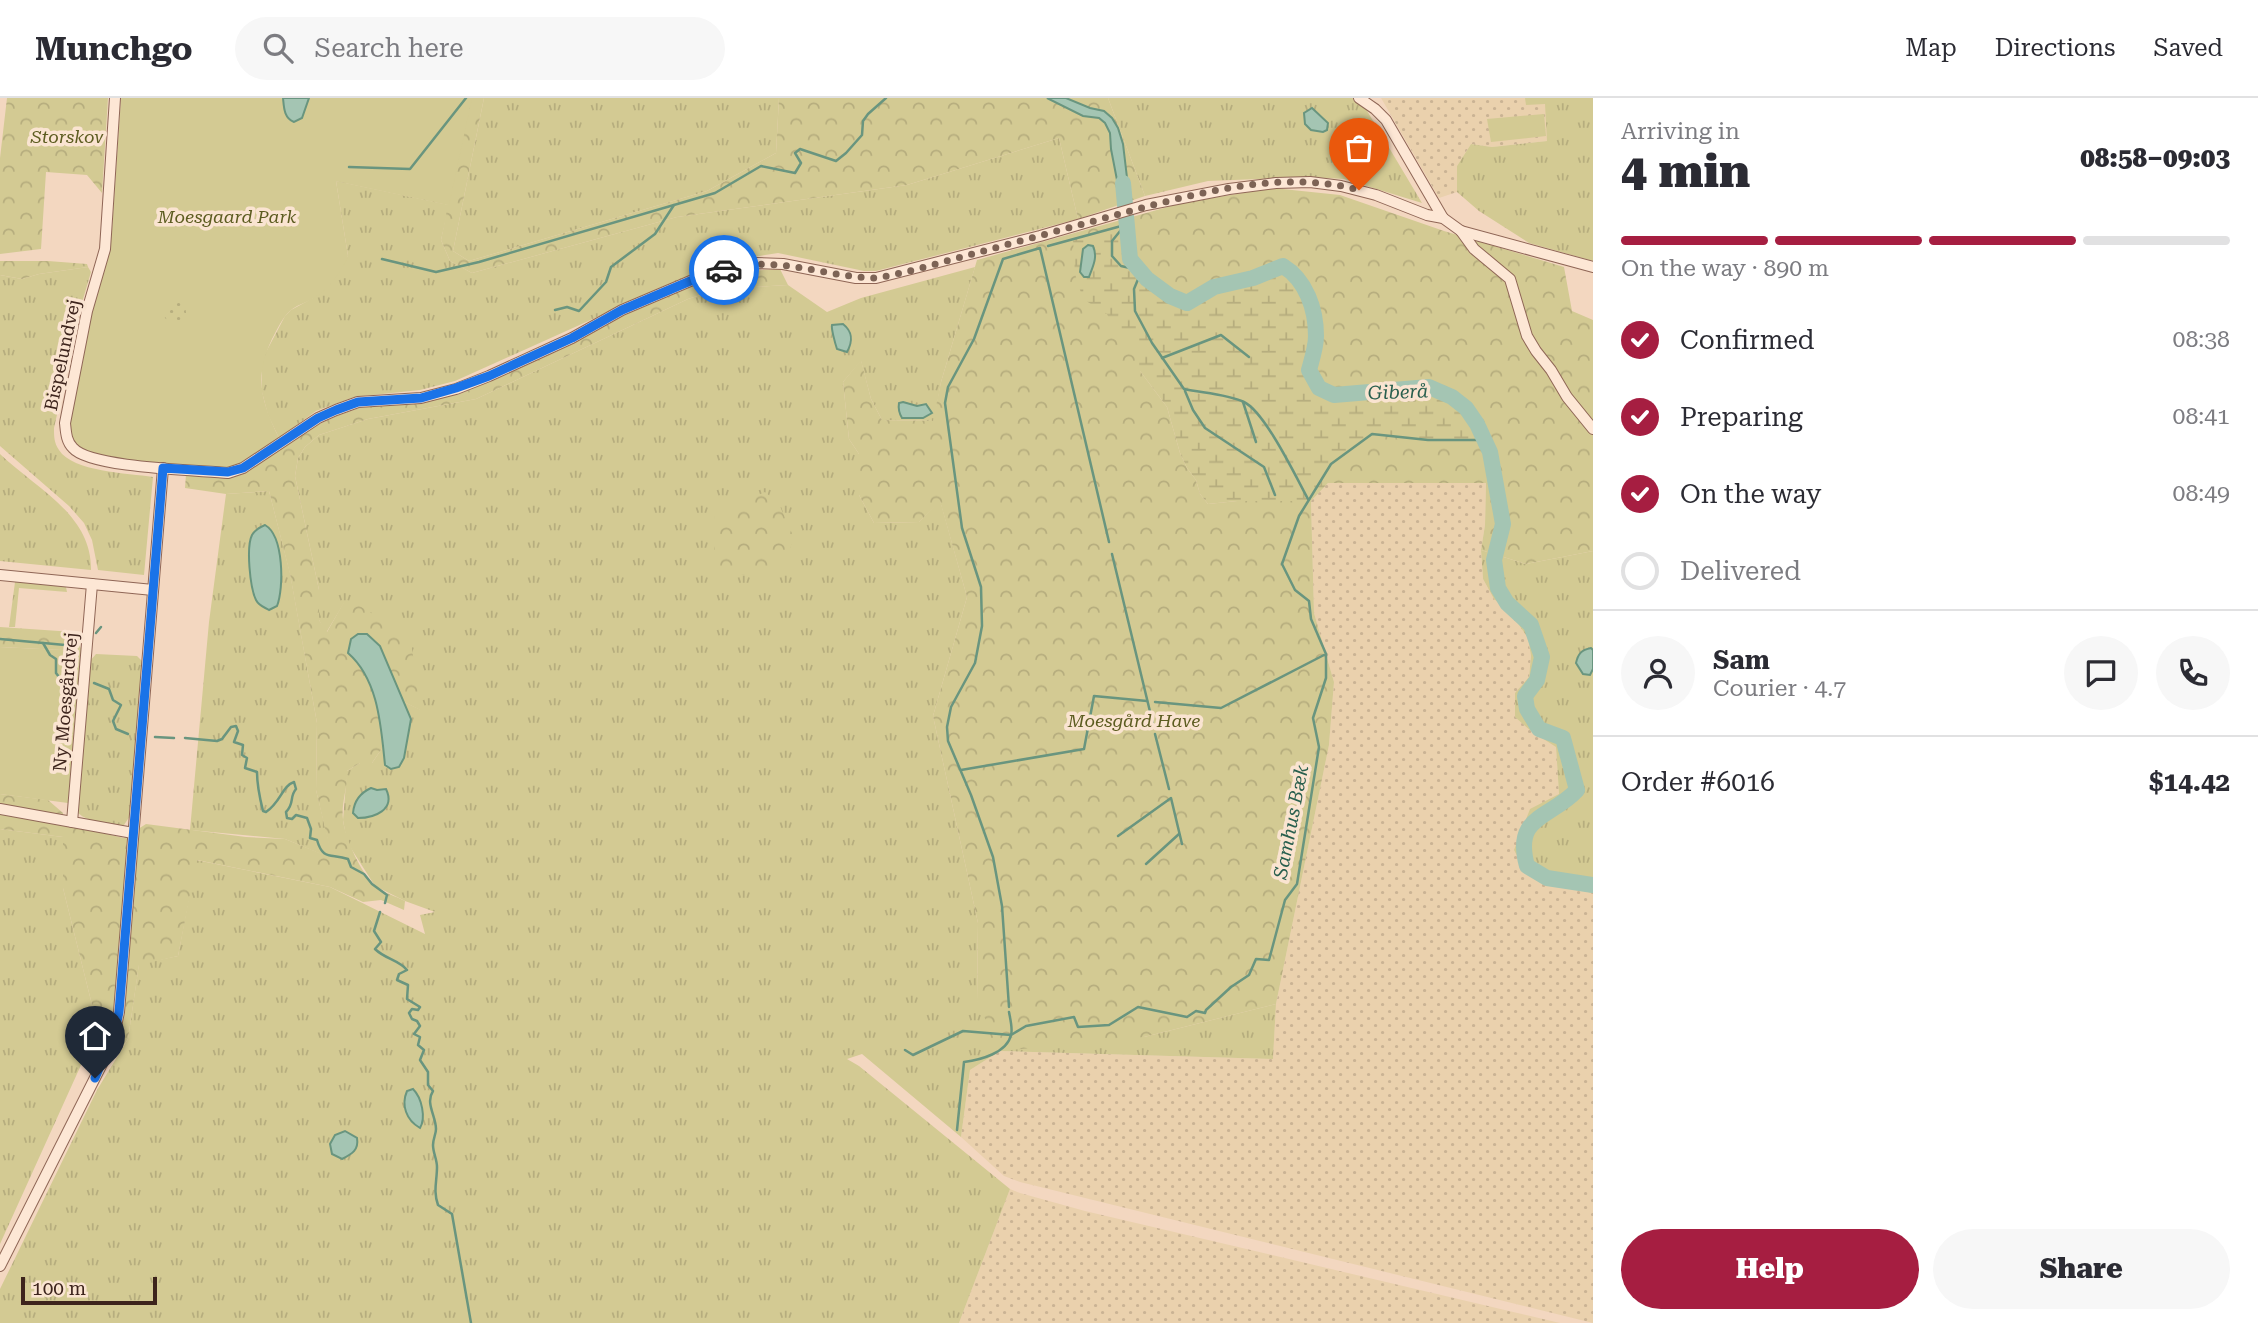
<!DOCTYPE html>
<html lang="en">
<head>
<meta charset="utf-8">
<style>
	:root { --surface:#fff; --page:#f7f7f7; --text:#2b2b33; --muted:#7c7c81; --line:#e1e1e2; --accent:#a61e41 }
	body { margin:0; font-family:"Roboto Serif",serif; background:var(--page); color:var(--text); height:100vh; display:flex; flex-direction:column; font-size:26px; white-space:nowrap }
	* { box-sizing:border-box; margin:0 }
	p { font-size:23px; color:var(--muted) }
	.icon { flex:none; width:38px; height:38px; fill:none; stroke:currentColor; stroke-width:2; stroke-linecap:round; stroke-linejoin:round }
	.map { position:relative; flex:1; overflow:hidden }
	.side { display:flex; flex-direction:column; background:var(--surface); width:665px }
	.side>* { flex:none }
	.scale { position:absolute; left:21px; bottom:18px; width:136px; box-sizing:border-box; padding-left:7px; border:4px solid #3d241c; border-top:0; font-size:19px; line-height:24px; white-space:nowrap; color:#3d241c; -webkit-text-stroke:5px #fae4d1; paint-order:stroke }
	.pin { position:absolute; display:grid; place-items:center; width:60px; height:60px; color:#fff; margin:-72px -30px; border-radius:50% 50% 50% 0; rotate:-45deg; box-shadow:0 0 7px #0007 }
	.pin .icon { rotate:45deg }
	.courier { position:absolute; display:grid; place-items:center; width:70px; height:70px; margin:-35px; border:5px solid #1a73e8; border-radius:50%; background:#fff; color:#222; box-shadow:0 2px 9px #0007 }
	.overview em { font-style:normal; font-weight:800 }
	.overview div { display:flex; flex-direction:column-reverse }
	.overview { display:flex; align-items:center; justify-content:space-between; height:119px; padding:0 28px }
	h1 { font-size:46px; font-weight:800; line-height:52px }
	.bar { display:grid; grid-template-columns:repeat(4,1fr); gap:10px 7px; align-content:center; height:84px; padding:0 28px }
	.bar i { height:9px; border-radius:5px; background:var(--line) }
	.bar .active { background:var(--accent) }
	.bar p { grid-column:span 4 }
	.line { display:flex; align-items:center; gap:18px; padding:0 28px; border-top:2px solid var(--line) }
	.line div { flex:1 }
	.round { display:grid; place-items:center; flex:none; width:74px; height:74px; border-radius:37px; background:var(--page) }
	ol { padding:0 28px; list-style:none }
	li { display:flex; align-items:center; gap:21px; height:77px }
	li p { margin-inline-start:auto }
	li .icon { padding:7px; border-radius:50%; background:var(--accent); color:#fff; stroke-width:4 }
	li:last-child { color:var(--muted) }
	li i { width:38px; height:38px; border:4px solid var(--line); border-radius:50% }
	.action { display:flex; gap:14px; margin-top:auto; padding:14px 28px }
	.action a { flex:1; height:80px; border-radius:42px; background:var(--accent); color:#fff; font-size:28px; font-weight:800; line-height:80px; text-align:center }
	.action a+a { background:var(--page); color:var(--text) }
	header { display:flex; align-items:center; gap:42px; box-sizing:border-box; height:98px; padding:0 35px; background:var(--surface); border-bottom:2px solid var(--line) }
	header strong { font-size:33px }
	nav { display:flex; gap:38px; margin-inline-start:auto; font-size:24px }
	.search { width:490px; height:63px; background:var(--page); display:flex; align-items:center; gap:18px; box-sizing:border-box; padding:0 24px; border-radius:38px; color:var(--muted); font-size:26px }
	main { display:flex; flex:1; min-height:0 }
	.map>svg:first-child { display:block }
</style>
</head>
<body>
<header>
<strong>Munchgo</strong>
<div class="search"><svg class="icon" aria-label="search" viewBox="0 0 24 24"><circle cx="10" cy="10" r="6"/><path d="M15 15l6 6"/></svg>Search here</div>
<nav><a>Map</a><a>Directions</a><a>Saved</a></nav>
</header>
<main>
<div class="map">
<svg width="1593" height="1225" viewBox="0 0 1593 1225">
	<defs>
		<pattern id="farmland-dots" width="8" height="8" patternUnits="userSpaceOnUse" patternTransform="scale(1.75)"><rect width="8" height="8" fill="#ead1ad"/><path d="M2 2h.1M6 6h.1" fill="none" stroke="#cab394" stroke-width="1.8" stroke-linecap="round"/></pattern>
		<pattern id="grass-tufts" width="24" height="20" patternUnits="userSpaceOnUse" patternTransform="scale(1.75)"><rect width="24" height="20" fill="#d3ca93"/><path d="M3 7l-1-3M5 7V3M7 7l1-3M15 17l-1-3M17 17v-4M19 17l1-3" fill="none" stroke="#b6ad7e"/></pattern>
		<pattern id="forest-crowns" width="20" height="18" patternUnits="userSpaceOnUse" patternTransform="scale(1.75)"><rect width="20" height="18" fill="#d3ca93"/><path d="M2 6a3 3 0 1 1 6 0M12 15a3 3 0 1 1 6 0" fill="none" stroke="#b6ad7e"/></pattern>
		<pattern id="wetland-marsh" width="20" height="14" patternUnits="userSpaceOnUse" patternTransform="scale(1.75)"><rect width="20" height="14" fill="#d3ca93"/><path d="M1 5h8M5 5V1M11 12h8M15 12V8" fill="none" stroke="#b6ad7e"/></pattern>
		<pattern id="garden-dots" width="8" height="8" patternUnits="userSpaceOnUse" patternTransform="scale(1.75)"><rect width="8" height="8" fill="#d3ca93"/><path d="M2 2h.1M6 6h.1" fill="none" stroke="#b6ad7e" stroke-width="1.8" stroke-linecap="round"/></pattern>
	</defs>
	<rect width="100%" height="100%" fill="#f3d7c0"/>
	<!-- farmland -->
	<g fill="url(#farmland-dots)">
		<path d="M1381,0H1580L1585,39L1492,49L1471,46L1457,68V94L1439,100Z"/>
		<path d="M1328,385H1486L1485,427L1481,452L1483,481L1494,501L1512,517L1528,540L1531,558L1529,579L1531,633L1556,648L1559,696L1583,792L1593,795V1225L1020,1084L1004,1078L961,1039L970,972L1000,953L1273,961L1276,906L1329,647L1334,584L1314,515L1311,403Z"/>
		<path d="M1010,1091L1020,1095L1085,1113L1560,1225H959Z"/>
	</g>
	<!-- grass -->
	<g fill="url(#grass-tufts)">
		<path d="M484,0H779L776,55L707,93L469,163L453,153Z"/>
		<path d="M1108,0H1353L1363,6L1422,105L1344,81L1308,79L1208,83L1145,98Z"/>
		<path d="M1525,0H1593V163L1529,145L1479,113L1457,94V68L1471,46L1492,49L1547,43L1545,6L1526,7Z"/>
		<path d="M1059,40L1078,121L876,173H864L778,155L729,163L686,179L455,283L420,292L354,299L316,313L279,340L268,317L262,294V267L265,256L285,218L291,212L313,200L348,158L336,83L449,107L441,142L450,163L472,175L677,119L907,87Z"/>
		<path d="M88,169L91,174L81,208L54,330C54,338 54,345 59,352C73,374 128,375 153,379L144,477L98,472L92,442L84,425L69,408L0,348V177L22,181L39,176Z"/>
		<path d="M975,169L941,284L934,323L882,322L871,301L861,263L843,284L849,341L859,356V397L874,425L919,424L940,402L967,499L933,618L978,825L977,903L1144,939L1276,906L1273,961L1000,953L970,972L961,1039L862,956L847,961L859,968L1010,1091L959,1225H0V1191L97,992L128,941L139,866L178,858L196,762L330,789L425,836L420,817L435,814L405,803L375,788L359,763L347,744L343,722L347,673L360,665H372L383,649L385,667L404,660L410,622L404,604L421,612L344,505L326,535L319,522V492L295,378L298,360L305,349L319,337L368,321L476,301L688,201L719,191L788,187L827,214L861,200Z"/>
		<path d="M0,356C35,390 92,416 91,472L0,463Z"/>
		<path d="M269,393L290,475L317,625L316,692L333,761L285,741L190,732L209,524L226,396Z"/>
		<path d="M1481,452L1526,466L1593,453V795L1545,785L1527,776L1514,752L1530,711L1559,696L1556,649L1531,633L1515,619V595L1529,579L1531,558L1528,540L1512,517L1494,501L1483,481Z"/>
		<path d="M15,484L66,489L67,494L19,490L15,529H9Z"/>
		<path d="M96,556L137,558L143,564L130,718L124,727C110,727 89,725 78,715L90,563Z"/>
		<path d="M0,731L63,739V790L96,923L86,956L0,1146Z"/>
	</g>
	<!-- forest -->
	<g fill="url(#forest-crowns)">
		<path d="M7,0H108L102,95L87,77L46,74L41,151L0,156V60Z"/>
		<path d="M461,0H484L453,153L469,163L707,93L776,55L779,0H1108L1145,98L1078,121L1059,40L907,87L677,119L472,175L450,163L441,142L448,107L336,83Z"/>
		<path d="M1273,90L1340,97L1444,133L1564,169L1572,213L1593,222V453L1526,466L1481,452L1485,427L1486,385H1328L1314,339L1140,273L1167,309L1180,355L1187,370L1196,382L1200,396L1208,406L1237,403H1311L1314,515L1334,584L1329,647L1276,906L1144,939L1000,953L977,903L978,825L933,618L967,499L940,403L919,424L874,425L859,397V356L849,341L843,284L861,262L871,301L882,322L933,323L941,284L977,162L1182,105Z"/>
		<path d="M0,163H48L87,166L88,169L39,176L22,181L0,177Z"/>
		<path d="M780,171L788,187L719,191L688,201L476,301L368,321L319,337L305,349L298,360L295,378L319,492V522L327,534L344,504L352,503L410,539L422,613L404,604L380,548L367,536L348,555C374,578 380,617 383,649L372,665H360L347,673C348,689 341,705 343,721C344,738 362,778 376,788C383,795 396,798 405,803L404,812L381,802L363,804L330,789L197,762L178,858L139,867L128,941L113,963L86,956L96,923L63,790V739L0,731V696L48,702L63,715V726L124,740L146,726L246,739L285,741L332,760L316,692L317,625L290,476L269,393L226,396L185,390L186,376L250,371L317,327L339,317L362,309L412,305L459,296L529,266L621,217L707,182L730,174Z"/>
		<path d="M765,394L779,406L794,440L784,468L741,477L714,471L715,415Z"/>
		<path d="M0,529L74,534L82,553L0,549Z"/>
	</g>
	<!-- wetland -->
	<path fill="url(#wetland-marsh)" d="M1125,127C1127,137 1126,152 1130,161C1138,180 1169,197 1187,205L1214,189L1253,180L1283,168C1306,182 1316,211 1316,238C1316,249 1312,261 1309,272C1312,277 1316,286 1321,290C1330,298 1341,296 1352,295C1418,289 1450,274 1486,342H1428L1372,336L1331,366L1328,385L1311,403H1237L1208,406L1200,396L1196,382L1187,370L1180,355L1167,309L1140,273L1133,238L1116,235L1107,216L1083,201L1075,176L1073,141Z"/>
	<!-- park -->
	<g fill="#d3ca93">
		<path d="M121,0H472L449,107L336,83L348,158C342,174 328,191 314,200C306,205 296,207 290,213C282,220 277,232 272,241C254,279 261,303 279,340L252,361L235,369L221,370L104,360L84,355L71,341L69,323L83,263L90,216L105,170L112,132Z"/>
		<path d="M1544,16L1546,38L1491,44L1487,21Z"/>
		<path d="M0,549L82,553L68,705L0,696Z"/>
	</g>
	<!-- garden -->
	<circle fill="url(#garden-dots)" cx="175" cy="215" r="11"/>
	<!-- water -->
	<g fill="#a4c5b3" stroke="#69957f" stroke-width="2">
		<path d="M283,0H309L302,20L294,24C284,20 284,10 283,0Z"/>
		<path d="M1047,0H1066L1090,10L1104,13L1112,20L1118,30L1123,46L1130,105L1122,108L1111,51L1110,35L1105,25L1099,20L1083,18Z"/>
		<path d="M1312,10L1328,25L1327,32L1323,34L1311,32L1305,26L1304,15Z"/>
		<path d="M1088,147L1093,148C1098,159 1093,168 1089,179H1084L1080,174L1083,151Z"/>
		<path d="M843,226C853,234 853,243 847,254L837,251C835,245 831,230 832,227Z"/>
		<path d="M903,304L917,308L926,306L932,315L923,320H902C899,315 898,311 899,305Z"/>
		<path d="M265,427C284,438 284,490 277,508L269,512C264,509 259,508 256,502C250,490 246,449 252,437C255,432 260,429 265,427Z"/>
		<path d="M358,536H367L380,548L411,621L404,660L399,669L391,671L385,667C381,630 379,582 348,555L351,541Z"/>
		<path d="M1591,550L1593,552V571L1590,577L1583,576L1576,565C1578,556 1581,552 1591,550Z"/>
		<path d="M371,690L377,692L386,691C396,712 374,720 358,720L353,715C354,703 360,695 371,690Z"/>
		<path d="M413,991C422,1000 426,1020 420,1030C406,1022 401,1007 407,993Z"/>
		<path d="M345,1033L357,1040C359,1052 352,1056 342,1061L332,1056L330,1046L335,1037Z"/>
	</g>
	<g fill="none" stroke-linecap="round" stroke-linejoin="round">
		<!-- stream -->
		<g stroke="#69957f" stroke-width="2.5">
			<path d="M349,69L410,71L466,0"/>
			<path d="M1125,127L1112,143V158L1121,168L1139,172"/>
			<path d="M1048,148L1125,127"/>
			<path d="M382,161L436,174L479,164L715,95L761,68L795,75L801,65L795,55L800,51L836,63L846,55L862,37L863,23L868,16L886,0"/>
			<path d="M1141,174L1134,191L1135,213L1152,245L1184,291C1203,295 1227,296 1244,304C1265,314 1296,379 1308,401"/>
			<path d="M555,212L567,209L579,213L606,184L611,169L655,136L674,107"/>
			<path d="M1162,260L1221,237L1249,259"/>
			<path d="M1185,293L1193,312L1205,330L1264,369L1275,397"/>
			<path d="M1243,304L1256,344"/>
			<path d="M1112,456L1153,626"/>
			<path d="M96,535L101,529"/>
			<path d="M0,541L76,548"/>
			<path d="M43,545L50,557L56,561V575L59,579L72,581"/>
			<path d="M94,585L109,591L113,602L121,607L113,623L116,631L128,636"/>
			<path d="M1155,604L1221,610L1324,557"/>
			<path d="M1155,636L1169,691"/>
			<path d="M155,639L174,640"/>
			<path d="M185,640L217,643L222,641L231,629L236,628L238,633L234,644L243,647L242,657L247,660L245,670L257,674C257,688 260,701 263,713L266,714C281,704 282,688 294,684L296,691C289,699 295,705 286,714L287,720L292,721L296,717L307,720L311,731L310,740L317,742C323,763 331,755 348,761L351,769L364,776L372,786L387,797L385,805"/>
			<path d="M961,672L1084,651L1094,598L1147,603"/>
			<path d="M1118,738L1171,700L1182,746"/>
			<path d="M1146,766L1179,736"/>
			<path d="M380,814L374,833L381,844L375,851C385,861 399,862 407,872L399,876L397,882L408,887L407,901L420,909L418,912L412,911L409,915L412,921L417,923L420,928L414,936L420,939L418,947L424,952L420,962L428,974V987L433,993C425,1005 436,1018 436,1031C436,1036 433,1041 433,1047C433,1055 437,1061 437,1069C437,1083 433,1093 438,1107L452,1116L471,1225"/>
			<path d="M1009,909L1002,808L993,759L971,697L948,643L947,629L951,609L975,565L982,528L981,489L962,430L945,305L948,289L974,241L1003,161L1040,150L1109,444"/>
			<path d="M905,952L913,957L963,933L1011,937L1026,928L1074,919L1078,929L1109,927L1138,909L1187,919L1196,913L1205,915L1206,912L1231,889L1249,877L1256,861L1269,862L1285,802L1297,786L1319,649L1313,620L1326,580V556L1311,521L1309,503L1295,492L1282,466L1299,418L1331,366L1372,336L1428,342H1486"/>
			<path d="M957,1032L964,964C980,962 1007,955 1011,937C1013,931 1010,920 1009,914"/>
		</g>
		<!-- river -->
		<path stroke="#a4c5b3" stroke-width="16" d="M1123,85L1130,161L1147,181L1170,198L1187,205L1214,189L1253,180L1283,168C1306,182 1316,211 1316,238C1316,249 1312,261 1309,272L1319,290L1334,297L1429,289L1452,299L1466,310L1477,326L1490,354L1503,426L1494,462L1498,490L1507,505L1531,527L1542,559L1537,582L1525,598L1527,611L1539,631L1563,640L1577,692C1550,721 1513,717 1527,768L1547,780L1593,787"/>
		<!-- street casing -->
		<g stroke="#8f6656" stroke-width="12">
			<g id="street">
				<path d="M115,0L105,151L87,213L65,325C66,334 66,343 73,350C90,370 198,372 228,375L243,370L318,320L336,312L358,304L421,300L456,291L489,278L572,240L622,212L695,181L728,170L756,165L783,166L856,180H876L1040,138L1146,107L1229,91L1276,85L1310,84L1341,88L1376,97L1427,117L1443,120L1461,133L1593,169"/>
				<path d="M1359,0L1375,11L1386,22L1443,120"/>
				<path d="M1461,133L1474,151L1510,181L1527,238L1536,253L1551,272L1567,299L1593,331"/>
				<path d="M0,477L153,492"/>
				<path d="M0,711L133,735"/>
				<path d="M72,724L92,486"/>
				<path d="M0,1168L107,956L115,933L119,914L163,370"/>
			</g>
		</g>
		<!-- street -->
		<use href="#street" stroke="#fde7d5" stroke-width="10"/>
	</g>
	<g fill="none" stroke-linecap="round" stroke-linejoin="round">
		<!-- done -->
		<path stroke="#7d6355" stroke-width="7" stroke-dasharray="0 12.6" d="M724,172C777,156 823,179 876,180C907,175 938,165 969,157C1020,143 1072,129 1123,115C1198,95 1282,71 1359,92"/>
		<!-- route -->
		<path stroke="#1a73e8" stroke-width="9" d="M95,980L115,933L119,914L163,370L228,374L243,370L318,320L336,312L358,304L421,300L456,290L489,278L572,240L622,212L695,181L724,172"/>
	</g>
	<g text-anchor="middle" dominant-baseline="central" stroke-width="7" stroke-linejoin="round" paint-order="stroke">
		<!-- park labels -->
		<g font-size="18" font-style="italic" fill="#5c5c20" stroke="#fae4d1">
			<text x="67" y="38">Storskov</text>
			<text x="227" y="118">Moesgaard Park</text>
			<text x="1134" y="622">Moesgård Have</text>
		</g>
		<!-- street labels -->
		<g font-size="18" fill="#3d241c" stroke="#fae4d1">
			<text transform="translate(62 257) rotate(-78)">Bispelundvej</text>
			<text transform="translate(65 604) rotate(-85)">Ny Moesgårdvej</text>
		</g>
		<!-- water labels -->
		<g font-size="19" font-style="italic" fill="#295f4e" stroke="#fae4d1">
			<text transform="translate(1398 294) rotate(-2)">Giberå</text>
			<text transform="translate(1291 724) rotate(-79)">Samhus Bæk</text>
		</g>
	</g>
</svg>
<div class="scale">100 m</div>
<div class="pin" style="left:1359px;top:92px;background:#ea580c"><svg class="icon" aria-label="bag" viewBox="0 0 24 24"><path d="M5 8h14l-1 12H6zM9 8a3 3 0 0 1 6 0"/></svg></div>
<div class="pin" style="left:95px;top:980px;background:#1f2937"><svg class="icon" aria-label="home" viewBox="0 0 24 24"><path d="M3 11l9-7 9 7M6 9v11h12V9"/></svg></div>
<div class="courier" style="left:724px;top:172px"><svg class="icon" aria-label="car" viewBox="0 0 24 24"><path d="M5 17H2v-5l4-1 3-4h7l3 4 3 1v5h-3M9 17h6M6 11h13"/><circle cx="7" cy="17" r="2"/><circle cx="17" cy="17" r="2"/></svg></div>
</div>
<section class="side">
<div class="overview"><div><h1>4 min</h1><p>Arriving in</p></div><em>08:58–09:03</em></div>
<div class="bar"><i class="active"></i><i class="active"></i><i class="active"></i><i></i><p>On the way · 890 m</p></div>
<ol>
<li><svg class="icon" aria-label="check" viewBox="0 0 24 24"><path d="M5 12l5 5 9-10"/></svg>Confirmed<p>08:38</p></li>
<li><svg class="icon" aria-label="check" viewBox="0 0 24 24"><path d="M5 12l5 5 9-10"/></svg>Preparing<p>08:41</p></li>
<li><svg class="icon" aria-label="check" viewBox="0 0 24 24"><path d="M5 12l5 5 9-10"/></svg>On the way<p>08:49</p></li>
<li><i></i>Delivered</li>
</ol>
<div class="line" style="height:126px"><a class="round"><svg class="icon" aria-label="person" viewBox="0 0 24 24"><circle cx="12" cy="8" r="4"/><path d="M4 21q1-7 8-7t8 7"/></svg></a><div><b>Sam</b><p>Courier · 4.7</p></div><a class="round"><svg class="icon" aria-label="chat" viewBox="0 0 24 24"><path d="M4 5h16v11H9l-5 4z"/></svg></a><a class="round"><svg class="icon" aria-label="phone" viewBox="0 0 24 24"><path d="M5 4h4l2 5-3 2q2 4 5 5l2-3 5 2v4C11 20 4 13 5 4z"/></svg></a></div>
<div class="line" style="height:91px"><div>Order #6016</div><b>$14.42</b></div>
<div class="action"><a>Help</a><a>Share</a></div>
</section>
</main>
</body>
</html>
